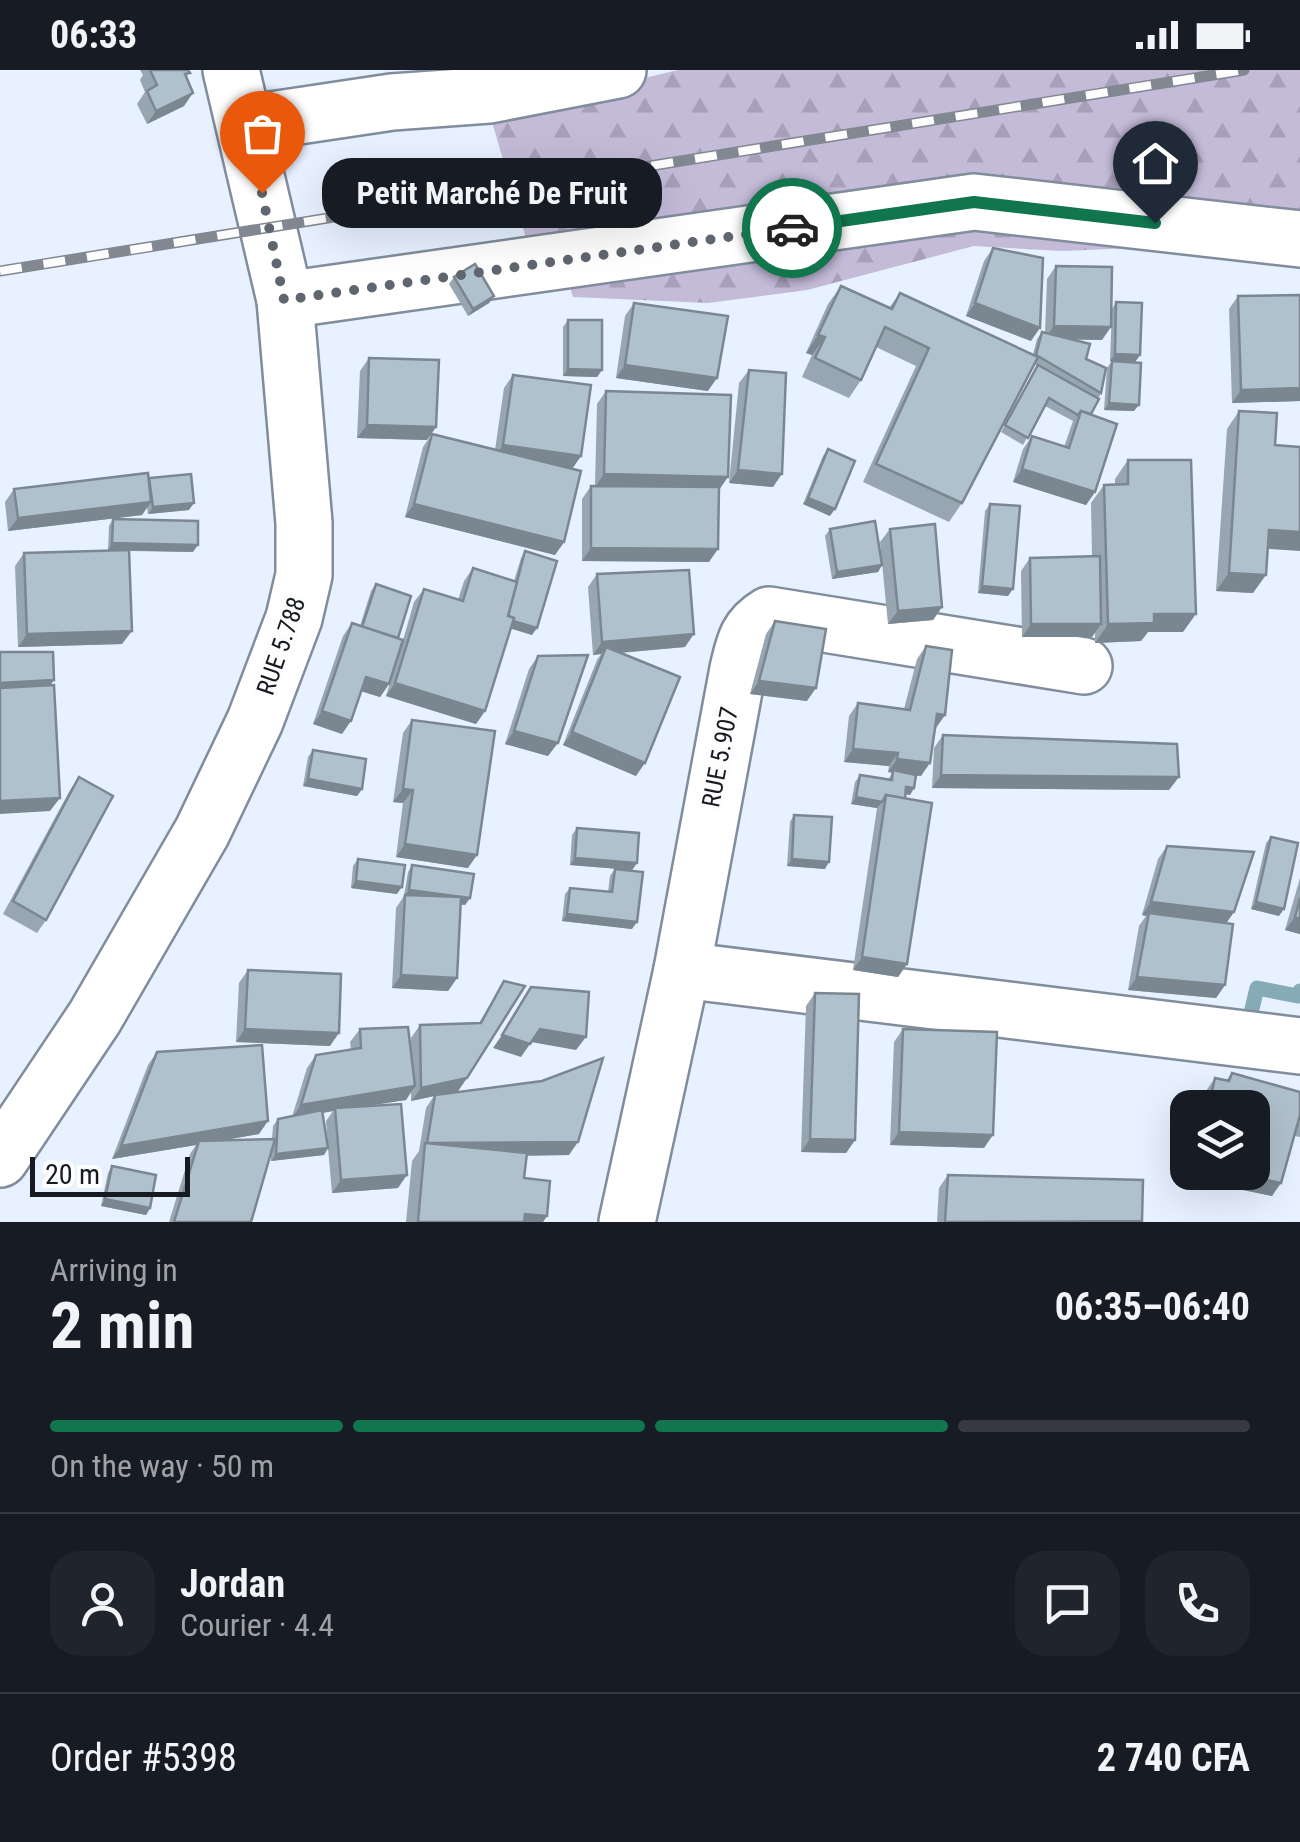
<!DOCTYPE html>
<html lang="en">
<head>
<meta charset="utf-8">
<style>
	:root { --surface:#171b24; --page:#20242c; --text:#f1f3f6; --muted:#9ea1a6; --line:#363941; --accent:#11764e }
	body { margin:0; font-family:"Roboto Condensed",sans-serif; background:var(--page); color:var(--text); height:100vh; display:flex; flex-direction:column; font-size:38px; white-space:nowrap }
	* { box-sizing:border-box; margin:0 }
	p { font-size:32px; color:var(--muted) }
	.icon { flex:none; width:55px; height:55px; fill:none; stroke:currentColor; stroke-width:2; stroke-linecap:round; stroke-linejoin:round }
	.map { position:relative; height:1152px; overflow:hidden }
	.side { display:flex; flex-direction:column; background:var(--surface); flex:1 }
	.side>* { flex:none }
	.fabs { position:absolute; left:1170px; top:1020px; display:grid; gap:20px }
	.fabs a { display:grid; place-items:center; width:100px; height:100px; border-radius:20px; background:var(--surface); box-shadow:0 10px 40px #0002; font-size:50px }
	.scale { position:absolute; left:30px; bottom:25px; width:160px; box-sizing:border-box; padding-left:10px; border:5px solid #171b21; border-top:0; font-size:28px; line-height:35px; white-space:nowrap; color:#171b21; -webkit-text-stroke:8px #fdfdfd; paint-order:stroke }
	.pin { position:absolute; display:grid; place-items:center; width:85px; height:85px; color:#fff; margin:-102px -42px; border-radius:50% 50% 50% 0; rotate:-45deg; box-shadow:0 0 10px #0007 }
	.pin .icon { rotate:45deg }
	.courier { position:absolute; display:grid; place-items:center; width:100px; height:100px; margin:-50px; border:8px solid #11764e; border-radius:50%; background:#fff; color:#222; box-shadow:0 2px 12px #0007 }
	.bubble { position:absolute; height:70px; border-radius:30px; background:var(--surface); box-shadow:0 10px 40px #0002; font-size:32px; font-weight:700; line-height:70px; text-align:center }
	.summary em { font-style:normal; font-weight:700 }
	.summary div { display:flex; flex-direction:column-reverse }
	.summary { display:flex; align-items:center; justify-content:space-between; height:170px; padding:0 50px }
	h1 { font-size:65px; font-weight:700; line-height:75px }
	.bar { display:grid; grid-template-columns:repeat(4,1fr); gap:15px 10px; align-content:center; height:120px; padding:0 50px }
	.bar i { height:12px; border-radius:8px; background:var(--line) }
	.bar .active { background:var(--accent) }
	.bar p { grid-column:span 4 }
	.line { display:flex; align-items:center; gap:25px; padding:0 50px; border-top:2px solid var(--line) }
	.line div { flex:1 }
	.round { display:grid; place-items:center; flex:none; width:105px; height:105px; border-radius:30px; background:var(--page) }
	.status { display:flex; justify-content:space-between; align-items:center; height:70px; padding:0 50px; background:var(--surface); direction:ltr }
	.status svg { height:28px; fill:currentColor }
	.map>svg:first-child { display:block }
</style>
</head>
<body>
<div class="status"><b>06:33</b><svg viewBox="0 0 49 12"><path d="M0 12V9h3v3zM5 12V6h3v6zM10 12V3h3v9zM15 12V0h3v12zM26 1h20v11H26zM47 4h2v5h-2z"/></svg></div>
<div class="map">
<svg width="1300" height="1152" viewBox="0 0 1300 1152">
	<defs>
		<pattern id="forest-firs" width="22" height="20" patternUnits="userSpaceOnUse" patternTransform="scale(2.5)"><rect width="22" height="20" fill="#c4bbd9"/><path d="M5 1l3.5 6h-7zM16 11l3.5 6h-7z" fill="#a8a0ba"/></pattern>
	</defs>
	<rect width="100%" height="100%" fill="#e7f1ff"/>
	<!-- forest -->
	<path fill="url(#forest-firs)" d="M678,0H1300V171L1062,181L974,176L807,220L708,233L573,227L556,171L528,175L490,45Z"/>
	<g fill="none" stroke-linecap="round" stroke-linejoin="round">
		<!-- stream -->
		<path stroke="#85abb7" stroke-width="15" d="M1247,960L1257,918L1298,926L1300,921"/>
		<!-- minor casing -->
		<g stroke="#818c9c" stroke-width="60">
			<g id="minor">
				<path d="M245,54L392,32L489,25L618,0"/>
				<path d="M285,230L974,132L1300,169"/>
				<path d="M682,900L1300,976"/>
				<path d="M0,1089L95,947L202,762L255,651L294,548L304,505V453L285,230L231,0"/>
				<path d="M627,1152L682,900L738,599C744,574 746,559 769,545L1084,596"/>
			</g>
		</g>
		<!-- minor -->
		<use href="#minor" stroke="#fff" stroke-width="55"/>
		<!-- rail casing -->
		<g stroke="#818892" stroke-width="11">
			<path id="rail" d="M0,201L1244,0"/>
		</g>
		<!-- rail -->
		<use href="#rail" stroke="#fdfdfd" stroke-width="8" stroke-dasharray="22" stroke-linecap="butt"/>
	</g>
	<!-- wall -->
	<g fill="#97a6b1" fill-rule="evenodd">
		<path d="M140,0H188L184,36L147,54L137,34L145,22L140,10L143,5Z"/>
		<path d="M993,178L1031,271L966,246L984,191Z"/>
		<path d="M1056,196L1102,270L1070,269L1086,289L1101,323L1091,344L1095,422L1086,435L1013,412L1023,379L1032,366L1064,377L1073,351L1045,336L1023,375L1001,362L1037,296L1034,294L962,433L949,452L863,412L916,296L876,277L861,310L849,328L802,307L812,285L806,283L828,234L841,216L889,238L900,223L1033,284L1037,269L1042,262L1045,263L1047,209Z"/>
		<path d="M454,207L494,226L489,233L468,246L449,214Z"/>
		<path d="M1238,226L1300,331L1232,333L1229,239Z"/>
		<path d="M1116,232L1140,285L1135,292L1134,341L1104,340L1107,298L1112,291H1110L1112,239Z"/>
		<path d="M634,233L708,321L616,308L625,246Z"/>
		<path d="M568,250L602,300L597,307L563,306V257Z"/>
		<path d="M369,288L436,357L427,370L357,368L360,301Z"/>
		<path d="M749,300L773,417L729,413L739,313Z"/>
		<path d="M513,305L581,386L572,399L564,472L555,485L405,447L423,377L432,364L495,380L504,318Z"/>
		<path d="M606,321L719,420L709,492L582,491V429L591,416H595L597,334Z"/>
		<path d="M1239,341L1268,479L1253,523L1216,521L1227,359Z"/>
		<path d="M828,379L830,446L803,434L823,386Z"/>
		<path d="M1128,390L1183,562H1148L1141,571L1095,573V562L1092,567H1022L1021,501L1030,488L1092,486L1091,433L1104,415H1115V409Z"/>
		<path d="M148,410L189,440L148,444L147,437L142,445L8,461L5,432L14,419Z"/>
		<path d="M990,434L1008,526L978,523L985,441Z"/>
		<path d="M113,449L193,482L129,481L122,574L18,577L15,496L24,483L108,480L109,456Z"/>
		<path d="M830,459L882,495L878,502L832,509L825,466Z"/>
		<path d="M890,459L942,537L933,550L888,554L880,472Z"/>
		<path d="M525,481L532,565L511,558L485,641L476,654L386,626L396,593L389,614L380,627L361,621L342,664L313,654L343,566L352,553L360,556L371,521L376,514L398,568L403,570L414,532L424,519L458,530L464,511L473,498L514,511L521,488Z"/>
		<path d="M597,504L685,577L621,583L636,706L563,675L597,590L601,584L593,585L588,517Z"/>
		<path d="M775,551L807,631L750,624L766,564Z"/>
		<path d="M926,576L936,658L921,706H916L914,718L910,725L905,724L907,894L898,907L853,900L877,738L851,734L855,712L860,705L888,710L892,703L888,702L889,696L844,692L849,646L858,633L904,639L917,589Z"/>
		<path d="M538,586L548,686L505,674L529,599Z"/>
		<path d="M412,650L468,798L396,787L403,733L393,732L403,663Z"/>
		<path d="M943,665L1169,720L932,718L934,678Z"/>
		<path d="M313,680L362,719L357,726L303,716L308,687Z"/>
		<path d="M79,707L46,850L37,863L3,844L70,720Z"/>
		<path d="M794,745L825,799L787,796L790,752Z"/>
		<path d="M577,758L637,793L632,800L570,795L572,765Z"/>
		<path d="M1271,767L1279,846L1251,839L1266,773Z"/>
		<path d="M1167,776L1234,842L1226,853L1225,915L1216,928L1128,920L1139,856L1146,846L1142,845L1158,789Z"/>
		<path d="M358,789L397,824L351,818L353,796Z"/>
		<path d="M412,795L470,828L465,835L460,834L457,908L448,921L392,918L396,838L404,826L408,802Z"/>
		<path d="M615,799L632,859L562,851L565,824L570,818L608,822L610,806Z"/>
		<path d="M1300,808V864L1285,860Z"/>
		<path d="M248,900L330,976L236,972L239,913Z"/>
		<path d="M504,911L467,1008L458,1021L446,1024L569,1085L526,1086L524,1108L547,1146L543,1152H406L412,1091L419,1081L426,1038L434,1026L411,1031V1022L406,1030L364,1036L398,1118L332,1123L328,1078L324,1085L271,1091V1082L251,1152H169L190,1084L196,1075L112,1089L148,995L157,982L259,1064L222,1070L272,1069L273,1056L278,1049L292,1047L307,998L316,985L351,980L350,972L360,959L411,978V968L420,955L479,953ZM333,1041L326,1051L328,1075L323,1043Z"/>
		<path d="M815,923L855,1070L846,1083L801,1082L806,936Z"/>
		<path d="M903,959L984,1078L890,1075L894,972Z"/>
		<path d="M1232,1003L1300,1022V1067L1294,1066L1272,1126L1185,1108L1188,1097V1102H1252V1038H1202L1206,1021L1215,1008L1226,1011Z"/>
		<path d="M112,1096L150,1138L146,1145L101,1136L108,1103Z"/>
		<path d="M948,1105L1142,1151L937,1152L939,1118Z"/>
	</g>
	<!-- shaded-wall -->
	<g fill="#7b8790">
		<path d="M193,23L184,36L147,54L156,41Z"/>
		<path d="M494,226L489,233L468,246L473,239Z"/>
		<path d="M975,233L1040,258L1031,271L966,246Z"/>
		<path d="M1054,256L1111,257L1102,270L1044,269Z"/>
		<path d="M818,265L825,267L812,285L806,283Z"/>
		<path d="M1115,284L1140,285L1135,292L1110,291Z"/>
		<path d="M625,295L717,308L708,321L616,308Z"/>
		<path d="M568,299L602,300L597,307L563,306Z"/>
		<path d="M1300,318V331L1232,333L1241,320Z"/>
		<path d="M1109,333L1139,335L1134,341L1104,340Z"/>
		<path d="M367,355L436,357L427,370L357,368Z"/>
		<path d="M503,375L581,386L572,399L494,388Z"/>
		<path d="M1022,399L1095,422L1086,435L1013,412Z"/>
		<path d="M738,400L782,404L773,417L729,413Z"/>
		<path d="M604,404L728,407L719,420L595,417Z"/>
		<path d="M808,428L835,439L830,446L803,434Z"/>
		<path d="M151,432L142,445L8,461L18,448Z"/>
		<path d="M194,433L189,440L148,444L153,437Z"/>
		<path d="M414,434L564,472L555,485L405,447Z"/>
		<path d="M1269,460L1300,462V481L1256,478Z"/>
		<path d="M112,473L198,475L193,482L108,480Z"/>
		<path d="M591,478L718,479L709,492L582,491Z"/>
		<path d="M882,495L878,502L832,509L837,502Z"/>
		<path d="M1229,503L1266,505L1253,523L1216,521Z"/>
		<path d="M982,516L1013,519L1008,526L978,523Z"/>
		<path d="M942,537L933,550L888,554L898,541Z"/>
		<path d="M1154,544H1196L1183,562H1148L1141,571L1095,573L1108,554Z"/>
		<path d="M506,549L537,558L532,565L502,556Z"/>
		<path d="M1031,554H1101L1092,567H1022Z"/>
		<path d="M132,561L122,574L18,577L27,564Z"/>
		<path d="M694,564L685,577L603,584L606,577L601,584L593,585L602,572Z"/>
		<path d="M366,607L389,614L380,627L357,620Z"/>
		<path d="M54,610L45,623L0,625V613Z"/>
		<path d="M759,611L816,618L807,631L750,624Z"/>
		<path d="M395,613L485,641L476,654L386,626Z"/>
		<path d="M322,641L351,651L342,664L313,654Z"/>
		<path d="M937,644L945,645L936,658L928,657Z"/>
		<path d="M514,661L558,673L548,686L505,674Z"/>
		<path d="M572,662L645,693L636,706L563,675Z"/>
		<path d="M853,679L898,683L889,696L844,692Z"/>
		<path d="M897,689L930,693L921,706L888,702Z"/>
		<path d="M941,705L1179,707L1169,720L932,718Z"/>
		<path d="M308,709L362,719L357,726L303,716Z"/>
		<path d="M906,717L914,718L910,725L901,723Z"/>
		<path d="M403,719L413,720L403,733L393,732Z"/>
		<path d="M856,727L882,732L877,738L851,734Z"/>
		<path d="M60,728L50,741L0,744V731Z"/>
		<path d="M405,774L477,785L468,798L396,787Z"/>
		<path d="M575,788L637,793L632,800L570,795Z"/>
		<path d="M792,789L829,792L825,799L787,796Z"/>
		<path d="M356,811L402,817L397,824L351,818Z"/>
		<path d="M409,820L470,828L465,835L404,826Z"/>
		<path d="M1151,832L1234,842L1225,855L1149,843L1146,846L1142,845Z"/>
		<path d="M1256,832L1284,839L1279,846L1251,839Z"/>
		<path d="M567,844L637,852L632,859L562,851Z"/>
		<path d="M1295,847L1300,849V864L1285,860Z"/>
		<path d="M862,887L907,894L898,907L853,900Z"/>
		<path d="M401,905L457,908L448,921L392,918Z"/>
		<path d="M1137,907L1225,915L1216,928L1128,920Z"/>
		<path d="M245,959L339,963L330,976L236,972Z"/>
		<path d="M540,959L586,967L576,980L531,972Z"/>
		<path d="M502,965L530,974L521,987L493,978Z"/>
		<path d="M467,1008L458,1021L411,1031L421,1018Z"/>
		<path d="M415,1016L406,1030L335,1041V1038L333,1041L292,1048L301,1035Z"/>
		<path d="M268,1051L259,1064L198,1075L199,1071L196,1075L112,1089L121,1076Z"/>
		<path d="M899,1062L993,1065L984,1078L890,1075Z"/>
		<path d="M810,1069L855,1070L846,1083L801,1082Z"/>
		<path d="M578,1072L569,1085L423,1086L427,1073Z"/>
		<path d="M328,1078L324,1085L271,1091L276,1084Z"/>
		<path d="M1189,1102H1229L1281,1113L1272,1126L1185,1108Z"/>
		<path d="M407,1105L398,1118L332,1123L341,1110Z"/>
		<path d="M105,1129L150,1138L146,1145L101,1136Z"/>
		<path d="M525,1144L547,1146L543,1152H519Z"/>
	</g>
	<!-- building -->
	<g fill="#b0c1ce" stroke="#7b8790" stroke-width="2.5">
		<path d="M150,0H188L190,3L185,4L193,23L156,41L147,21L157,15Z"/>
		<path d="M993,178L1043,188L1040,258L975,233Z"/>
		<path d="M475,194L494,226L473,239L454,207Z"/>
		<path d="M1056,196L1112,197L1111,257L1054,256Z"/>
		<path d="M841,216L892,239L900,223L1038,287L962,433L876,394L929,278L885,257L861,310L815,288L825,267L818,265Z"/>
		<path d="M1300,225V318L1241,320L1238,226Z"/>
		<path d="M1116,232L1142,233L1140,285L1115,284Z"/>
		<path d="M634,233L728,246L717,308L625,295Z"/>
		<path d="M568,250H602V300L568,299Z"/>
		<path d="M1042,262L1090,274L1086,289L1106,298L1101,323L1036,285Z"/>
		<path d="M369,288L439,290L436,357L367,355Z"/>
		<path d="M1112,291L1141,293L1139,335L1109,333Z"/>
		<path d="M1038,295L1099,329L1091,344L1081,341L1078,345L1049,328L1028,368L1005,355Z"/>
		<path d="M749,300L786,303L782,404L738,400Z"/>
		<path d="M513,305L591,315L581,386L503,375Z"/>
		<path d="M606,321L731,325L728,407L604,404Z"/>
		<path d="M1081,341L1117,354L1095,422L1022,399L1032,366L1069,378Z"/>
		<path d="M1239,341L1277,343L1275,375L1300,377V462L1269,460L1266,505L1229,503Z"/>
		<path d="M432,364L581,401L564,472L414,434Z"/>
		<path d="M828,379L855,391L835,439L808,428Z"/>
		<path d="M1128,390H1191L1196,544H1154V553L1108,554L1104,415L1128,414Z"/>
		<path d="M148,403L151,432L18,448L14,419Z"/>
		<path d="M191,404L194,433L153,437L149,408Z"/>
		<path d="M591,416L719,417L718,479L591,478Z"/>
		<path d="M990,434L1020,436L1013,519L982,516Z"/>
		<path d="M113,449L198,451V475L112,473Z"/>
		<path d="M875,451L882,495L837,502L830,459Z"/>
		<path d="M935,454L942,537L898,541L890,459Z"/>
		<path d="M129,480L132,561L27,564L24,483Z"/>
		<path d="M525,481L557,491L537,558L513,551L514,548L508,546Z"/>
		<path d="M1100,486L1101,554H1031L1030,488Z"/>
		<path d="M473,498L517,512L508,546L514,548L485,641L395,613L424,519L463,531Z"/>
		<path d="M689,500L694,564L602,572L597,504Z"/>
		<path d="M376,514L411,526L398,568L362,557Z"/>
		<path d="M775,551L826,559L816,618L759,611Z"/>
		<path d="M352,553L403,570L389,614L366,607L351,651L322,641Z"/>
		<path d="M926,576L952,580L945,645L937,644L930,693L897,689L898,683L853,679L858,633L910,640Z"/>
		<path d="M606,577L680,607L645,693L572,662Z"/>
		<path d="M0,582H53L54,610L0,613Z"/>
		<path d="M588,585L558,673L514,661L538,586Z"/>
		<path d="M54,615L60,728L0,731V618Z"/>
		<path d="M412,650L495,661L477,785L405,774L413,720L403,719Z"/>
		<path d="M943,665L1177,674L1179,707L941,705Z"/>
		<path d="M313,680L366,689L362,719L308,709Z"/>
		<path d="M893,700L916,705L914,718L906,717L905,729L886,725L882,732L856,727L860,705L892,710Z"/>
		<path d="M79,707L113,726L46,850L13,831Z"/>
		<path d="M886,725L932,733L907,894L862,887Z"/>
		<path d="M794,745L832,747L829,792L792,789Z"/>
		<path d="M577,758L639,763L637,793L575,788Z"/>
		<path d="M1271,767L1298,773L1284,839L1256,832Z"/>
		<path d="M1167,776L1254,782L1234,842L1151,832Z"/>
		<path d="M358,789L405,795L402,817L356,811Z"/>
		<path d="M412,795L474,804L470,828L409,820Z"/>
		<path d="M615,799L643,802L637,852L567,844L570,818L612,822Z"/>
		<path d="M405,825L461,827L457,908L401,905Z"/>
		<path d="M1300,828V849L1295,847Z"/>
		<path d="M1149,843L1233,854L1225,915L1137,907Z"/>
		<path d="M248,900L341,904L339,963L245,959Z"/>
		<path d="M504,911L525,916L467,1008L421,1018L420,955L481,953Z"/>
		<path d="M531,917L589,922L586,967L540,959L530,974L502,965Z"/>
		<path d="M815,923L859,924L855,1070L810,1069Z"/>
		<path d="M408,957L415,1016L301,1035L316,985L361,978L360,959Z"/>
		<path d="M903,959L997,962L993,1065L899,1062Z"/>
		<path d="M262,975L268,1051L121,1076L157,982Z"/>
		<path d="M603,988L578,1072L427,1073L435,1025L542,1011Z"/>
		<path d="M1232,1003L1300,1022V1045L1281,1113L1229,1102H1252V1038H1208L1215,1008L1229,1011Z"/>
		<path d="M401,1034L407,1105L341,1110L335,1038Z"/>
		<path d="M322,1040L328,1078L276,1084L278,1049Z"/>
		<path d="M275,1069L251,1152H174L199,1071Z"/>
		<path d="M425,1073L527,1083L524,1108L550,1111L547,1146L525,1144L524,1152H418Z"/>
		<path d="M112,1096L156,1105L150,1138L105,1129Z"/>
		<path d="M948,1105L1143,1110L1142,1151L945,1152Z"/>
	</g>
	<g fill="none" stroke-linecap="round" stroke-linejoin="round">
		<!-- done -->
		<path stroke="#60666f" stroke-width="10" stroke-dasharray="0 18" d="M262,123L284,230L792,158"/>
		<!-- route -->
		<path stroke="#11764e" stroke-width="12" d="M792,158L974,132L1155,153"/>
	</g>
	<g text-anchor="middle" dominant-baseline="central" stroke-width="9" stroke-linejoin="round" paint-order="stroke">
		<!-- street labels -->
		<g font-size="25" fill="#171b21" stroke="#fdfdfd">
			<text transform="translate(281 576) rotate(-71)">RUE 5.788</text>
			<text transform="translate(720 687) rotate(-79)">RUE 5.907</text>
		</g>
	</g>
</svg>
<div class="fabs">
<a><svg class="icon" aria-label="layers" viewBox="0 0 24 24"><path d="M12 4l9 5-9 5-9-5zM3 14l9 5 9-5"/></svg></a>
</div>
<div class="scale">20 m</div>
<div class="pin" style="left:262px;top:123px;background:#ea580c"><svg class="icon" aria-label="bag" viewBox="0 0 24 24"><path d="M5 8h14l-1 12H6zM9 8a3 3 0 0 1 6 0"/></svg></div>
<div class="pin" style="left:1155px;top:153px;background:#1f2937"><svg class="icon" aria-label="home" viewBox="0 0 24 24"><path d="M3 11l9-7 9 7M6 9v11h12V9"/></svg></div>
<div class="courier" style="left:792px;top:158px"><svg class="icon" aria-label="car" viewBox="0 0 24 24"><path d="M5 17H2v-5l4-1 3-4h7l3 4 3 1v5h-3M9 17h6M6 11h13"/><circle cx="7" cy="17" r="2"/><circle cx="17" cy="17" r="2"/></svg></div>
<div class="bubble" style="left:322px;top:88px;width:340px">Petit Marché De Fruit</div>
</div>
<section class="side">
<div class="summary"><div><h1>2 min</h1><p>Arriving in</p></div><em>06:35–06:40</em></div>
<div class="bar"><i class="active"></i><i class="active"></i><i class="active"></i><i></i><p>On the way · 50 m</p></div>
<div class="line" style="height:180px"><a class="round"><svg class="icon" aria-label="person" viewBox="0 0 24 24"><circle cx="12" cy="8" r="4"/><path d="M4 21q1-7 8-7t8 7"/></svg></a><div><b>Jordan</b><p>Courier · 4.4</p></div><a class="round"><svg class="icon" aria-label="chat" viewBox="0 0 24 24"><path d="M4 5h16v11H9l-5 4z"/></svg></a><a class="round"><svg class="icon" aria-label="phone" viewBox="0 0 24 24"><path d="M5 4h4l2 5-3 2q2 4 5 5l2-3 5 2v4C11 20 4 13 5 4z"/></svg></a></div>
<div class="line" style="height:130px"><div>Order #5398</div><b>2 740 CFA</b></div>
</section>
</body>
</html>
